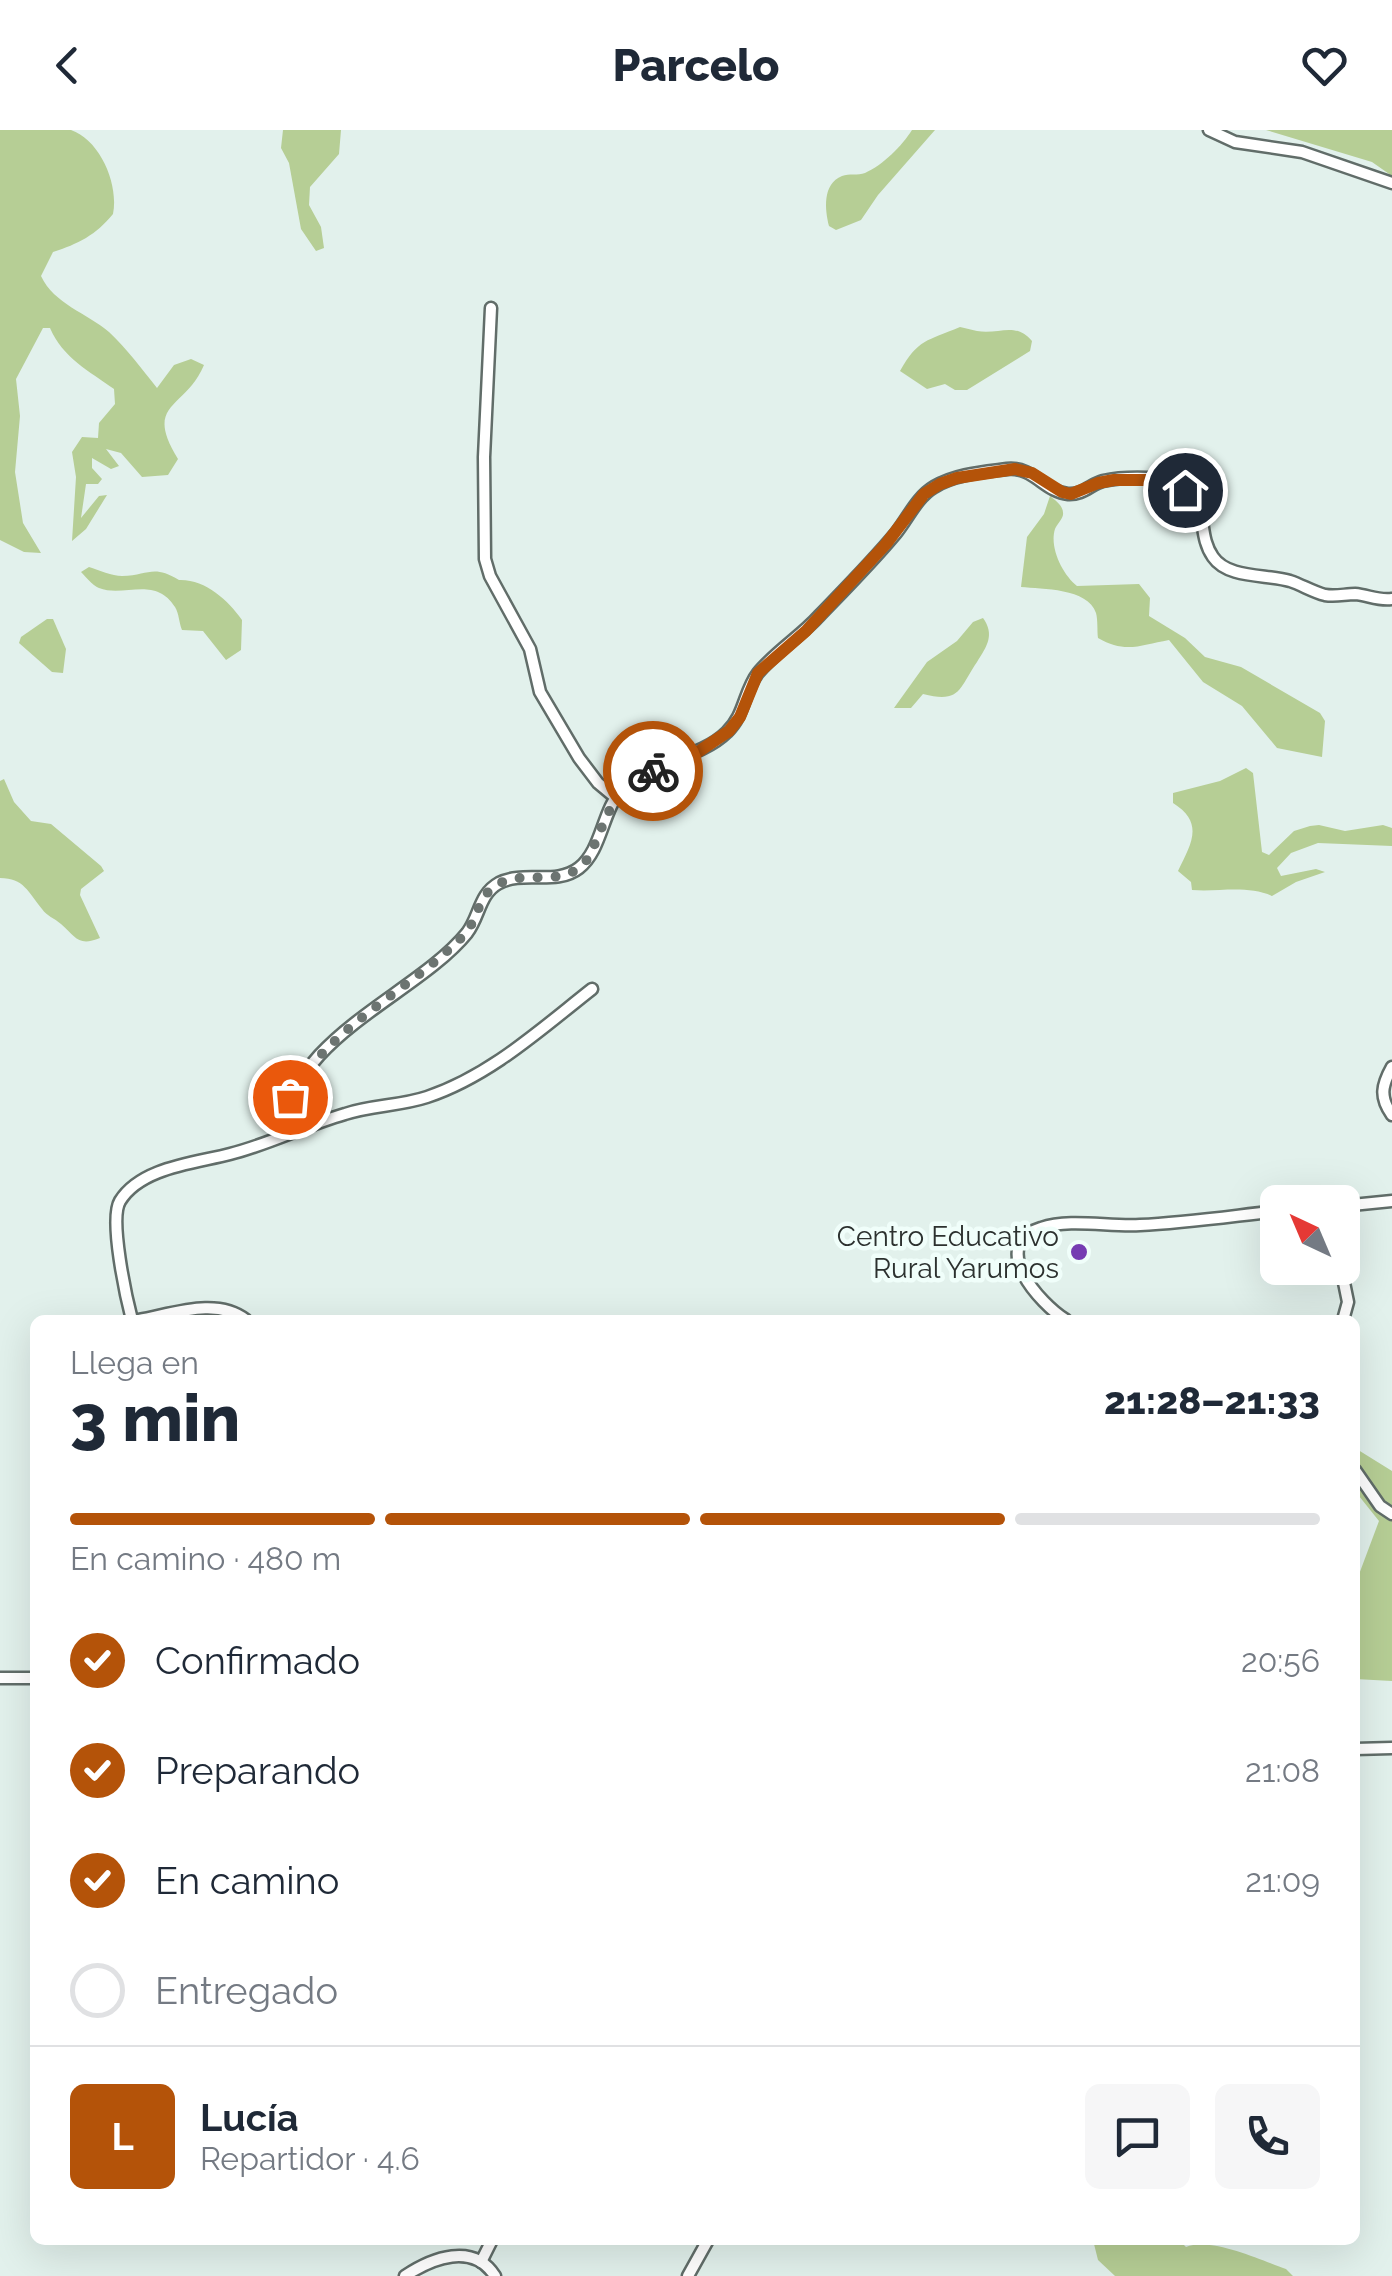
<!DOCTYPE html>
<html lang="es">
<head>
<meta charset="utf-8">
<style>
	:root { --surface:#fff; --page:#f6f6f7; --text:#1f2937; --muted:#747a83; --line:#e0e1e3; --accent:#b45309 }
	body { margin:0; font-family:Raleway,sans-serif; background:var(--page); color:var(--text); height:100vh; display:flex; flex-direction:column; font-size:38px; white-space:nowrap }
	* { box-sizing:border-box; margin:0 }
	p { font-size:32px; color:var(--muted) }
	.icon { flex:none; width:55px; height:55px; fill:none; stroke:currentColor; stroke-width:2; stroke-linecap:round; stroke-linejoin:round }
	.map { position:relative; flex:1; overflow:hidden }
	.panel { position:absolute; left:30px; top:1185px; width:1330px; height:930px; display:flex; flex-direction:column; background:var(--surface); border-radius:15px; box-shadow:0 10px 40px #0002 }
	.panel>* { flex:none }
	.needle { width:65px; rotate:316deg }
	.buttons { position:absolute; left:1260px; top:1055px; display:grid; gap:20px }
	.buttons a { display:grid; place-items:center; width:100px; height:100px; border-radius:15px; background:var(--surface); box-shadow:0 10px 40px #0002; font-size:50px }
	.pin { position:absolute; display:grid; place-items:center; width:85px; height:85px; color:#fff; margin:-42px; border:5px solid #fff; border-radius:50%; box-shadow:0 2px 10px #0007 }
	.courier { position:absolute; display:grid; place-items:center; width:100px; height:100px; margin:-50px; border:8px solid #b45309; border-radius:50%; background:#fff; color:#222; box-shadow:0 2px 12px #0007 }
	.headline em { font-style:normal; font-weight:800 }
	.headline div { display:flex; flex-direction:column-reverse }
	.headline { display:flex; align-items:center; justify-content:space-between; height:170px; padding:0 40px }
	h1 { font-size:65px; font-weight:800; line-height:75px }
	.bar { display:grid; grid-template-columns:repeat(4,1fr); gap:15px 10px; align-content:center; height:120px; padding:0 40px }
	.bar i { height:12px; border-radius:8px; background:var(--line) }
	.bar .current { background:var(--accent) }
	.bar p { grid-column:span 4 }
	.line { display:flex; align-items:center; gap:25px; padding:0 40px; border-top:2px solid var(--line) }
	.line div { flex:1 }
	.round { display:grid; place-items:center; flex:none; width:105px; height:105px; border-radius:15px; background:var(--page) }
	ol { padding:0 40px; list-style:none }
	li { display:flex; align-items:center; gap:30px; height:110px }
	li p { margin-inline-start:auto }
	li .icon { padding:10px; border-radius:50%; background:var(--accent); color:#fff; stroke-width:4 }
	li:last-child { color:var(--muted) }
	li i { width:55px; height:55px; border:5px solid var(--line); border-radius:50% }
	header { display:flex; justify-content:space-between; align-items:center; height:130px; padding:0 40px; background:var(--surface); font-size:45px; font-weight:800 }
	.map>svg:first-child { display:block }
</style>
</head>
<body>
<header><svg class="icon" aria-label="back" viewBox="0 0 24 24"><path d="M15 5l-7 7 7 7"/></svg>Parcelo<svg class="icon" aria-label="heart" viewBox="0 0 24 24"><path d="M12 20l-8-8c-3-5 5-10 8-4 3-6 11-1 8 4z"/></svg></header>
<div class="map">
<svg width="1392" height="2146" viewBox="0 0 1392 2146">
	<rect width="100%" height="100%" fill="#e2f1ec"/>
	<!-- green -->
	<g fill="#b6ce95">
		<path d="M0,0C18,0 56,0 71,0C100,10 119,54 113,84C96,105 78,114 53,122L41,146C54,174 87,183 109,202C127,219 142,239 157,258L174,235L191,229L204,235C185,280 143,272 178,329L168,345L142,347L121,323L106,319L119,336L111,339L92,328V338L102,349L98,354H86L81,388L99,366L107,365L86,399L72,411L76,347L72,322L82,307L98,308L99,293L115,274L114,259C89,241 63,228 50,198H43L16,249L20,286L15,342L23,393L41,423L24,422L0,410Z"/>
		<path d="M283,0H341L339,24L310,57L309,75L321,97L324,118L316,121L301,99L289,33L281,18Z"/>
		<path d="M912,0H935L878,65L861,90L836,100L829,96C825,80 822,54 842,46C849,43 858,46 865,43C883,35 902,16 912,0Z"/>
		<path d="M1266,0H1392V46L1372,32Z"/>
		<path d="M960,197C966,198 971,200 977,201C999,205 1015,191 1032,211L1030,221L967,260H955L945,254L927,259L900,241C918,209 927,211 960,197Z"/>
		<path d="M1050,366C1056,371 1064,376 1063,385C1062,390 1057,394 1055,399C1049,418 1063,445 1077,456L1139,454L1150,468L1149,486L1185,508L1205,527L1241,537L1320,583L1325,591L1322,627L1277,618L1242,576L1203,552L1169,510C1141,515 1125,524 1098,508C1097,501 1098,490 1096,483C1088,458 1042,459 1021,457L1027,407L1044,384Z"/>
		<path d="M89,437C99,440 112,446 122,446C149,445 153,434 179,450C205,449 228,470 242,490L241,520L226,530L203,501L182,500C179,493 179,483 175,477C155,445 124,468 99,458C92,455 86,447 81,442Z"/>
		<path d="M983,488C995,505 987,516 977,532C959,558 961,574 923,564L911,578H894L927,532L957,511L973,492Z"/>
		<path d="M47,489H53L66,519L63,543L52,542L19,513L21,507Z"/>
		<path d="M1246,638L1253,643L1262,722L1269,725L1294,701L1310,696L1319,695L1345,701L1383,695L1392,698V716L1318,713L1291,723L1277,738L1281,746L1316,739L1325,742L1296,752L1272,766C1247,755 1220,762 1192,760L1191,752L1178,741C1191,714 1205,693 1173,673V663L1220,651Z"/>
		<path d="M4,649L14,672L31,691L51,694L101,736L104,741L81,759L80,765L100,808C78,817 76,807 61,794C54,788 47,786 42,779C28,762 24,748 0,748V651Z"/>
		<path d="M1355,1318L1392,1341V1551L1355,1549V1455L1379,1391L1355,1361Z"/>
		<path d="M1093,2110H1179L1186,2117C1212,2107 1260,2130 1286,2139L1293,2146H1115L1098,2130Z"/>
	</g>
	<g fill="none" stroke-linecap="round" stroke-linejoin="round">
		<!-- minor casing -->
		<g stroke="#616d69" stroke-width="15">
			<g id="minor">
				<path d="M1209,0L1235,12L1302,22L1392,53"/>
				<path d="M491,178L484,327L485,429L490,446L530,519L540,562L579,628L598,653L616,668"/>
				<path d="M1392,937C1382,955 1379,967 1392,985"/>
				<path d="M286,1003C284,910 416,866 467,803C480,786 479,764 499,753C524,740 556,756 579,738C602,720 602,681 622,659C646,631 699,630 727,602C745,585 744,561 758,543C775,522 801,506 819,486C845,459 872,432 896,403C908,388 917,367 934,357C955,344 984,342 1007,339C1033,336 1045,362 1068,364C1083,365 1091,354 1103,351C1121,347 1154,346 1171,352C1214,368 1194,400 1213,427C1228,449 1267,444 1290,451C1302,455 1313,462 1325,465C1336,467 1345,464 1355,464C1368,465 1378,471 1392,469"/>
				<path d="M1342,1076L1392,1071"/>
				<path d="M1341,1138L1348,1172L1343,1190"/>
				<path d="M132,1190C126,1167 109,1089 120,1071C141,1037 196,1033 230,1024C270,1014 306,995 345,984C372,975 400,976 427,967C490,946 541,899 592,859"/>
				<path d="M139,1190C173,1184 217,1167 246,1190"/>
				<path d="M1066,1190C1040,1174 987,1115 1041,1098C1070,1088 1109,1097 1140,1095C1186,1093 1232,1086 1278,1081"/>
				<path d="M1355,1340L1380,1376L1392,1384"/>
				<path d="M0,1548H35"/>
				<path d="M1355,1619L1392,1618"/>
				<path d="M481,2132L492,2110"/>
				<path d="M405,2146C432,2128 473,2112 495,2146"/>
				<path d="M688,2146L708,2110"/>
			</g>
		</g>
		<!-- minor -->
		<use href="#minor" stroke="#fff" stroke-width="10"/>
	</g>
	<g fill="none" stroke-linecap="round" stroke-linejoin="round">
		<!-- done -->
		<path stroke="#6c7471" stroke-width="10" stroke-dasharray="0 18" d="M290,967C329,896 408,862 463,806C478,791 477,768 495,756C522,738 559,758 582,735C590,728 593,718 597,708C613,673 616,657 653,641"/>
		<!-- route -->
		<path stroke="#b45309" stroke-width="12" d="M653,641L698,622L729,601L740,587L758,543L806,501L886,414L924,364L940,354L957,348L1015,339L1032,343L1062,362L1071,364L1098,353L1114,350H1158L1185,360"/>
	</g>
	<!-- markers -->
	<circle fill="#763cb2" stroke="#f0fefa" stroke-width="4" cx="1079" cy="1122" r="10"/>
	<g text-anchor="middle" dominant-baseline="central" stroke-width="9" stroke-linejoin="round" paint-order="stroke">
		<!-- poi labels -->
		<g font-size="28" fill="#2c312f" stroke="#f0fefa" text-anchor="end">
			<text x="1059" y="1106">Centro Educativo<tspan x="1059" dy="32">Rural Yarumos</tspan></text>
		</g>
	</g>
</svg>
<div class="buttons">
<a><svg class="needle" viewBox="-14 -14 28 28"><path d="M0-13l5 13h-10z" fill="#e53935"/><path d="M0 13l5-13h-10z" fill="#747a83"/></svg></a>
</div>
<div class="pin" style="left:290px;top:967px;background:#ea580c"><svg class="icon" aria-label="bag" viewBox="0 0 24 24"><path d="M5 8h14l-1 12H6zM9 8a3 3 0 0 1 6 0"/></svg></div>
<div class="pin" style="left:1185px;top:360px;background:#1f2937"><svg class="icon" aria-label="home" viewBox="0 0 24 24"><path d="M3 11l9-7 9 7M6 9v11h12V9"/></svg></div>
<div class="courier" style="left:653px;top:641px"><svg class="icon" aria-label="bike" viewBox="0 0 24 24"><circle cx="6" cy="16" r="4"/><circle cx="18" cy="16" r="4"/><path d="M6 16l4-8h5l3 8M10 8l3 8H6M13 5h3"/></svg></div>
<section class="panel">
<div class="headline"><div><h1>3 min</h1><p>Llega en</p></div><em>21:28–21:33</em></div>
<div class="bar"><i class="current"></i><i class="current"></i><i class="current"></i><i></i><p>En camino · 480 m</p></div>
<ol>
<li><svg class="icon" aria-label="check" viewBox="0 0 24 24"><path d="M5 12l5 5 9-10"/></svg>Confirmado<p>20:56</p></li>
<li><svg class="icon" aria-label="check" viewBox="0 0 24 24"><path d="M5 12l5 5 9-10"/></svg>Preparando<p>21:08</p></li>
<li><svg class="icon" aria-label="check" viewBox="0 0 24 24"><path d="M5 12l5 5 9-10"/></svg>En camino<p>21:09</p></li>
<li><i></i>Entregado</li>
</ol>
<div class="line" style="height:180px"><b class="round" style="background:var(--accent);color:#fff">L</b><div><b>Lucía</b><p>Repartidor · 4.6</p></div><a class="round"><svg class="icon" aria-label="chat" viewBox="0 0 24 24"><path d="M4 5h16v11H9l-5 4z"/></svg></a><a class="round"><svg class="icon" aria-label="phone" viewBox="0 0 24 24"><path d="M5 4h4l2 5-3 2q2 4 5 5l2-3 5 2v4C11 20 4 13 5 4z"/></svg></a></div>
</section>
</div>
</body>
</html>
